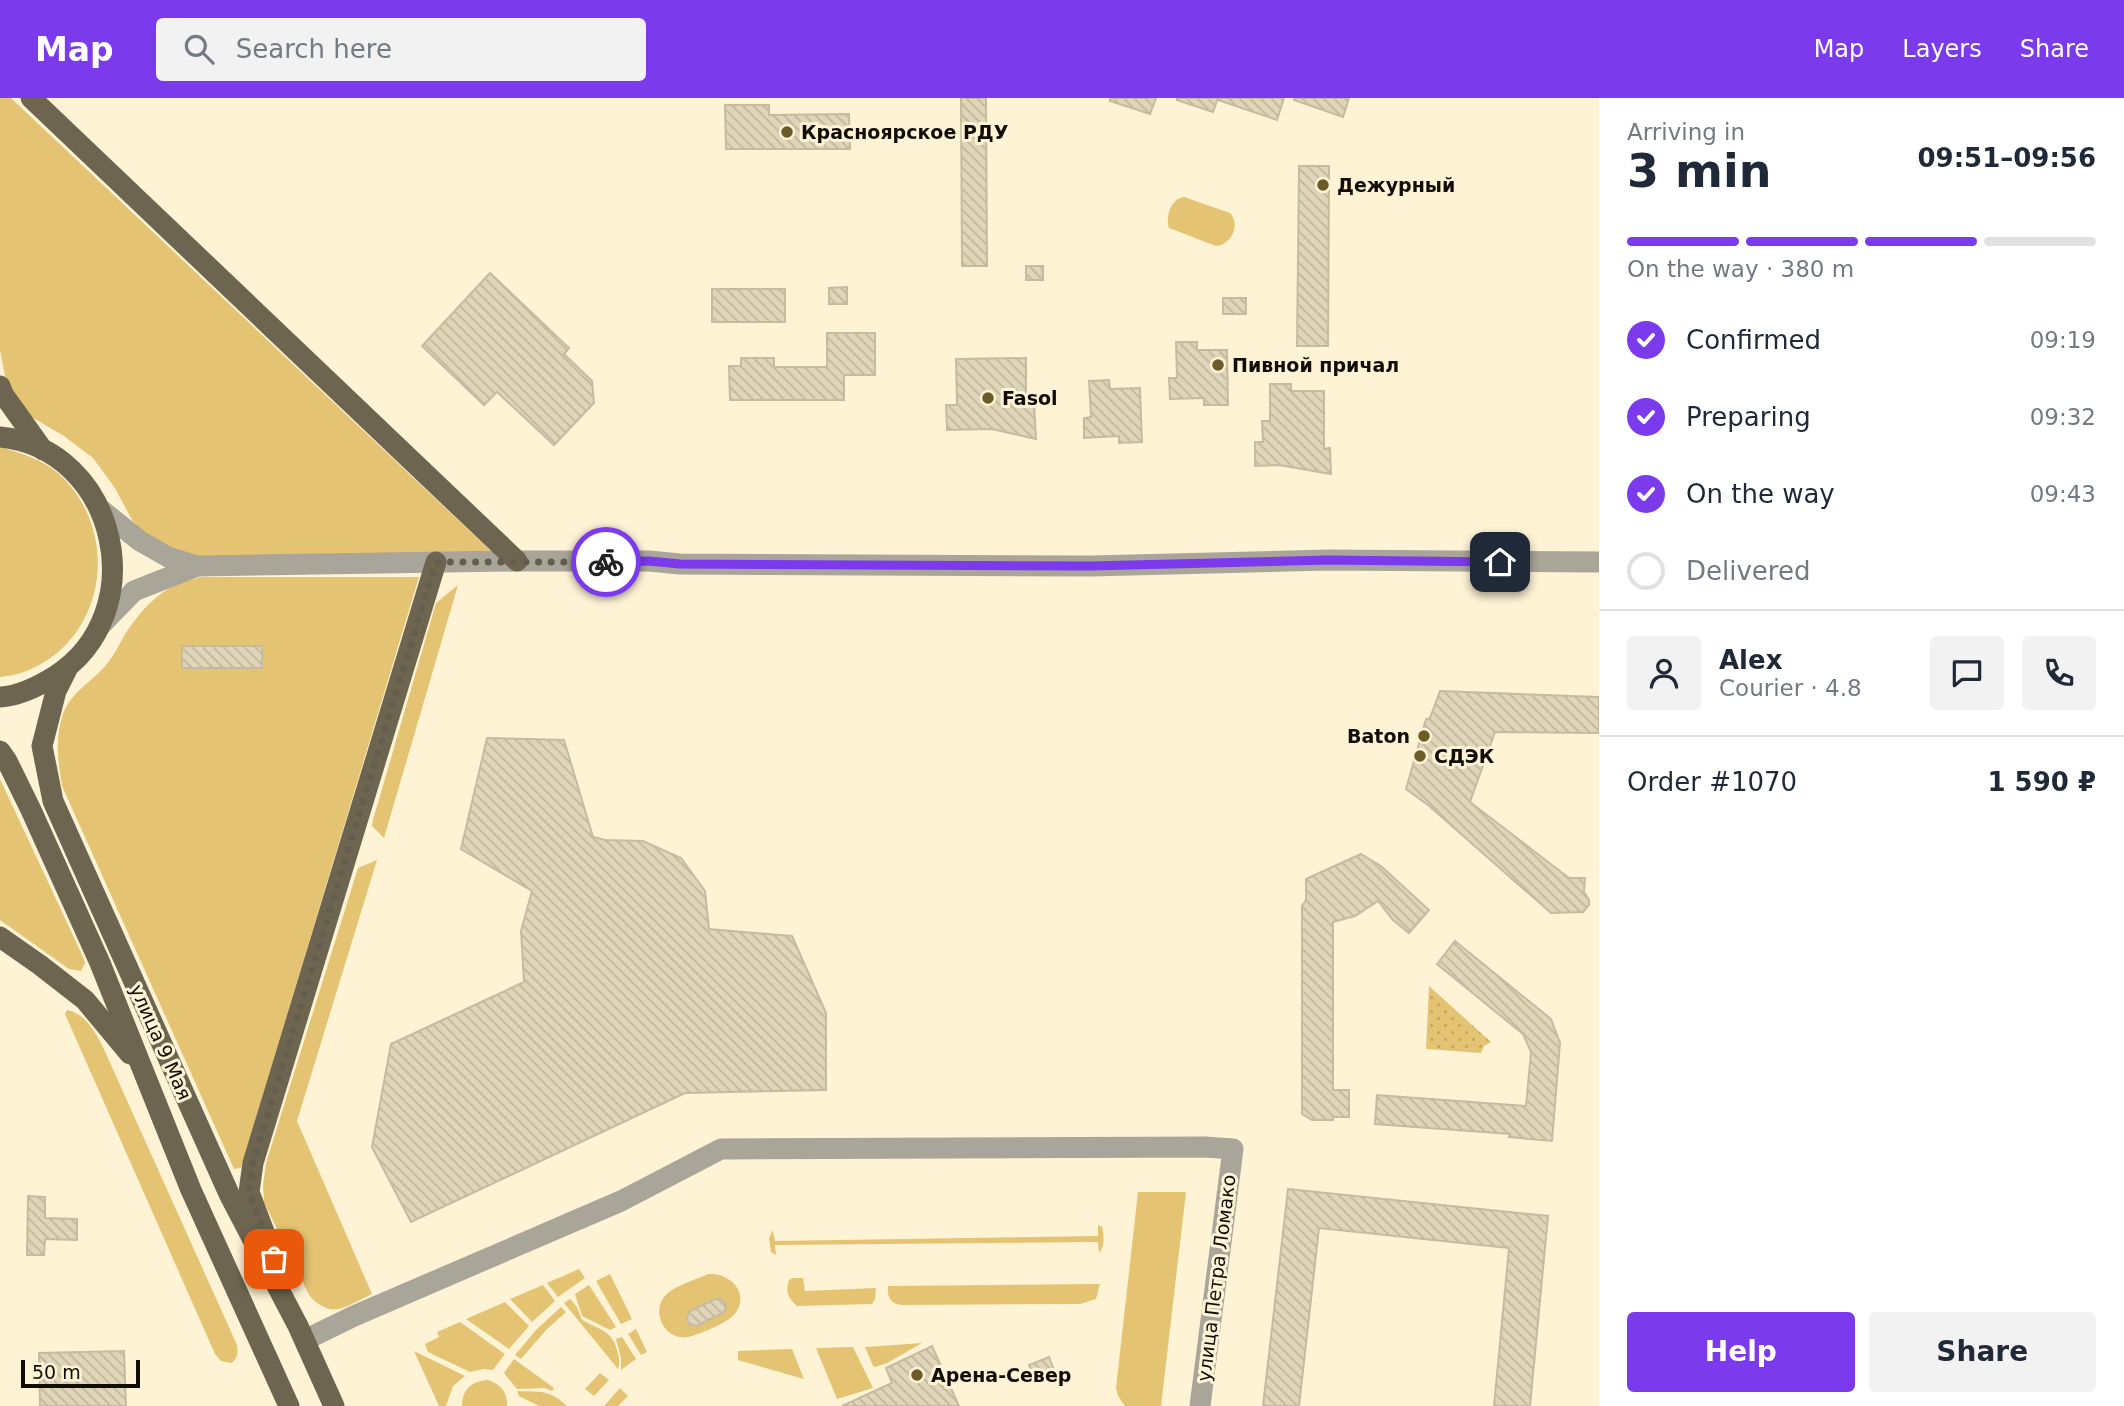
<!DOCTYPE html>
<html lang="en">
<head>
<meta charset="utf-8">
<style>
	:root { --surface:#fff; --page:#f2f2f3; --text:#1f2937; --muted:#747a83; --line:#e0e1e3; --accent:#7c3aed }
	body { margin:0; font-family:"DejaVu Sans",sans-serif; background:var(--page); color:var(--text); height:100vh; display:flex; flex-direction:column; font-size:26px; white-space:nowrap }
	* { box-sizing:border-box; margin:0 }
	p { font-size:23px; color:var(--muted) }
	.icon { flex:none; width:38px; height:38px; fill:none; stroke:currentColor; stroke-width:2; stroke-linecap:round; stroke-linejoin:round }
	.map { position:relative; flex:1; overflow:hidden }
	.drawer { display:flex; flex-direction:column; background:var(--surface); width:525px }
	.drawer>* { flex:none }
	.scale { position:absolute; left:21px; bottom:18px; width:119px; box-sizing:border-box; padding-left:7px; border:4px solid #110d05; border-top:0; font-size:19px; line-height:24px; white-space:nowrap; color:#110d05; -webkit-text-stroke:5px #fff3d6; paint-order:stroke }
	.pin { position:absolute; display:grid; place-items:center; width:60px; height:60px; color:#fff; margin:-30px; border-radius:14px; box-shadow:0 4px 10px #0006 }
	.courier { position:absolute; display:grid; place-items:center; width:70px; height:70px; margin:-35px; border:5px solid #7c3aed; border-radius:50%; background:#fff; color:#222; box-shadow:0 2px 9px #0007 }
	.overview em { font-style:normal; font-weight:700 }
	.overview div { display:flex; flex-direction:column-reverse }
	.overview { display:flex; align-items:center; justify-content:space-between; height:119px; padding:0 28px }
	h1 { font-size:46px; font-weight:700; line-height:52px }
	.bar { display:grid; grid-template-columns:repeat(4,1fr); gap:10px 7px; align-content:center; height:84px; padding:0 28px }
	.bar i { height:9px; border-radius:5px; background:var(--line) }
	.bar .active { background:var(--accent) }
	.bar p { grid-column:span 4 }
	.line { display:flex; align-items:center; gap:18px; padding:0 28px; border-top:2px solid var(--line) }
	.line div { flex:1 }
	.round { display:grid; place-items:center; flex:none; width:74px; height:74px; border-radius:7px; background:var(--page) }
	ol { padding:0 28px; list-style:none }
	li { display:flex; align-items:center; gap:21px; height:77px }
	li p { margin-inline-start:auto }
	li .icon { padding:7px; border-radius:50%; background:var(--accent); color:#fff; stroke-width:4 }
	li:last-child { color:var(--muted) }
	li i { width:38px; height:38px; border:4px solid var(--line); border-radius:50% }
	.cta { display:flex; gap:14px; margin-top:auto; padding:14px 28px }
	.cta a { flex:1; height:80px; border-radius:7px; background:var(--accent); color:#fff; font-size:28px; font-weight:700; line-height:80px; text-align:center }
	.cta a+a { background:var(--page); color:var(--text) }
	header { display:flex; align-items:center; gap:42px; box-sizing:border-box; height:98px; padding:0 35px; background:var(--accent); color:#fff }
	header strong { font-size:33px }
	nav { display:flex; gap:38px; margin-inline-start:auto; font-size:24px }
	.search { width:490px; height:63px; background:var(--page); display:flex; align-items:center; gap:18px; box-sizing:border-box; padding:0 24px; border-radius:7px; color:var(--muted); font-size:26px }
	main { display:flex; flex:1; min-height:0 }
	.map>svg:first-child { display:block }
</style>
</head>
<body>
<header>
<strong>Map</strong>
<div class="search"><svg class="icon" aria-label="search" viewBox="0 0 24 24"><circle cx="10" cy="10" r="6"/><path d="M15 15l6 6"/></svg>Search here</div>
<nav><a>Map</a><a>Layers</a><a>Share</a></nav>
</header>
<main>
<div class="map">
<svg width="1599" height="1308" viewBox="0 0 1599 1308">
	<defs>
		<pattern id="park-dots" width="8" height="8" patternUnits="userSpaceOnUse" patternTransform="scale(1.75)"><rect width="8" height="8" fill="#e4c472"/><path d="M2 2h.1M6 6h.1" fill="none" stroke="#c3a761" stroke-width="1.8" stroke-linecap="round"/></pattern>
		<pattern id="building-back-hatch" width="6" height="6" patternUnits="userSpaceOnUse" patternTransform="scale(1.75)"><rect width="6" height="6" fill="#e0d5b8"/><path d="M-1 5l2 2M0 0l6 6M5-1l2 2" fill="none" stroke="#bfb69d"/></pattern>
	</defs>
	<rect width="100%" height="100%" fill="#fff3d6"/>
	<!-- grass -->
	<g fill="#e4c472">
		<path d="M0,0H11L493,455L185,458L145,437L132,422L115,390L93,360L64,338L28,317L14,298L5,278L0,252Z"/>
		<path d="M1184,99L1230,115C1241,127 1231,147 1216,148L1169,130C1165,118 1171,101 1184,99Z"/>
		<path d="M0,349C21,355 42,361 59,376C123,435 106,546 21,575C15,577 7,578 0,579Z"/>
		<path d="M200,479H419L241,1070L234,1071L62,688C58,664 55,642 62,619C69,595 91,585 106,567C117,554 122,539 132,526C142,512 158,495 175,487C183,483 192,482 200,479Z"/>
		<path d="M458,487L384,740L372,728L373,722L436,505Z"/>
		<path d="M0,681L83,859L85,865L81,873L69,871L0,822Z"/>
		<path d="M377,762L297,1023L372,1196C346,1208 332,1223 309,1197L264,1104L263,1088L266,1065L358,770Z"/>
		<path d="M67,912C85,916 94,932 102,947L237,1247C238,1255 238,1259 232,1265L221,1263L215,1256L65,916Z"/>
		<path d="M1138,1094H1186L1161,1308H1125L1118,1298L1116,1290Z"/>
		<path d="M1098,1127L1102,1129C1104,1137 1105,1149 1099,1155L1098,1144L775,1147L776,1157L771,1154L769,1140L773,1132L775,1143L1098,1138Z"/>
		<path d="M579,1171L585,1180L558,1199L547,1185Z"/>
		<path d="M610,1176L632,1221L621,1226L596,1183Z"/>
		<path d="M708,1176C732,1174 752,1198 733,1218C726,1225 698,1237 688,1239C666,1243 651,1216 664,1199C673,1188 695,1182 708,1176Z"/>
		<path d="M793,1180H803L805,1193L876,1190L875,1201L872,1206L797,1208C788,1200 785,1194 789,1182Z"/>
		<path d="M1100,1186L1096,1201L1080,1206L901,1207C890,1205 887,1199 888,1188Z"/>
		<path d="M543,1187L555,1203L532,1224L510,1201Z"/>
		<path d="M589,1187L616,1229L610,1232L582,1218L575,1196Z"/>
		<path d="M570,1201L577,1209L582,1222C598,1231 612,1232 617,1252C619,1259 620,1264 618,1271L564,1205Z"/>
		<path d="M505,1204L529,1228L509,1251L466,1221Z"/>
		<path d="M561,1209L566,1214L546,1232L521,1261L515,1257L537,1231Z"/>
		<path d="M460,1224L505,1256L493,1272L484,1271L470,1274L428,1254L425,1246L439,1239L437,1234Z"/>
		<path d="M636,1231L647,1254L641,1257L628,1236Z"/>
		<path d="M622,1239L636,1261L621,1272V1260L616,1241Z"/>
		<path d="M922,1245L887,1265L875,1269L873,1268L865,1249Z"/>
		<path d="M853,1249L873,1290L837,1301L816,1250Z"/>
		<path d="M792,1251L804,1281L738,1262V1253Z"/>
		<path d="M414,1253L465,1278L453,1288L446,1308H439Z"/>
		<path d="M514,1261L554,1290L552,1293L545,1290L517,1291L504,1275Z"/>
		<path d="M600,1275L609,1282L594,1298L585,1291Z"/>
		<path d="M488,1282C500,1286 508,1294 507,1308H462C462,1292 471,1283 488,1282Z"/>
		<path d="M620,1290L628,1298L618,1308H604Z"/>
		<path d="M517,1293C540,1294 549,1291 567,1308H539L519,1298Z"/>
	</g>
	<!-- park -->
	<path fill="url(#park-dots)" d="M1429,888L1491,944L1484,948L1481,955L1426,951Z"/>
	<!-- building -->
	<g fill="url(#building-back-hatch)" stroke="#c6bb9e" stroke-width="2">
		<path d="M961,0H986L987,168H962Z"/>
		<path d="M1110,0H1156L1150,16L1110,3Z"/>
		<path d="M1177,0H1218L1213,14L1177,2Z"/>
		<path d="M1218,0H1284L1277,22L1218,2Z"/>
		<path d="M1294,0H1349L1343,19L1294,2Z"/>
		<path d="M725,7H769V17L849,16L850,51H726Z"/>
		<path d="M1299,68H1329L1328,248H1297Z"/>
		<rect x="1026" y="168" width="17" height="14"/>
		<path d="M490,175L569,250L564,256L592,283L594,305L554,347L497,294L484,307L422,248Z"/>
		<path d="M847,189V206H829V190Z"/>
		<rect x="712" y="191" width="73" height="33"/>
		<rect x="1223" y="200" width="23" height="16"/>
		<path d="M827,235H875V277H844V302H730L729,268H741V260H774V269H827Z"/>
		<path d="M1176,244H1197V252H1227L1228,307H1204V300L1170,301L1169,280H1177Z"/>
		<path d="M1026,260V305L1034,304L1036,341L992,331L947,332L946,307H957L956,261Z"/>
		<path d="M1109,282L1110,291L1140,290L1142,344L1119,345V338L1084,340V320L1091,319L1089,283Z"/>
		<path d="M1270,286H1291V293H1324V351L1330,350L1331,376L1279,367L1255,368V344H1263L1262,323H1270Z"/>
		<rect x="182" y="548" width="80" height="22"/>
		<path d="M1440,593L1599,599V635L1495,634L1470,704L1569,780H1585L1584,794L1589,802V807L1583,814L1551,815L1428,707L1406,691L1426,621L1430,620Z"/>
		<path d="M487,640L564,642L593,739L605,742L643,743L681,760L705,793L709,831L792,838L826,915V992L685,995L411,1124L372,1049L391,946L524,884L521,833L532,793L461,751Z"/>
		<path d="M1361,756L1381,768L1429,812L1409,835L1393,822L1378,803L1355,818L1333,824V992H1349V1019H1333V1022H1312L1302,1016V808L1306,802V781Z"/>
		<path d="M1455,843L1551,921L1560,945L1552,1043L1509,1039L1510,1036L1375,1026L1377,997L1526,1008L1531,954L1523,936L1437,866Z"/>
		<path d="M1288,1091L1548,1118L1530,1308H1494L1509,1150L1319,1130L1299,1308H1263Z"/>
		<path d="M28,1098L45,1099V1120L77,1121V1142L45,1141L44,1157H27Z"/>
		<path d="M715,1201H721L725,1205L726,1210L724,1214L697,1228L689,1226L687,1220L690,1213Z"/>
		<path d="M932,1248L959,1308H842L892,1285L886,1270Z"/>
		<path d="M124,1253L126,1308H40L39,1255Z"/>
		<path d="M1049,1259L1055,1275L1035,1283L1029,1267Z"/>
	</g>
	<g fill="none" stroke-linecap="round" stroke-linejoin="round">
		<!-- minor -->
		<g stroke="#aaa599" stroke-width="21">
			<path d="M100,411L140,443L168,459L197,468L517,463H649L680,466L1091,468L1328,462L1599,464"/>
			<path d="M99,529L134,493L197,468"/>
			<path d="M305,1242L354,1218L621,1103L721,1051L1205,1049L1233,1051L1200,1308"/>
		</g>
		<!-- major -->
		<g stroke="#6d654f" stroke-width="21">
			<path d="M31,0L517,463"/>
			<path d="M0,288L3,296L43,352"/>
			<path d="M0,339C118,351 154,515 55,578C39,588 19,598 0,599"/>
			<path d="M68,569L56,593L42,648L53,703L230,1098L298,1228L334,1308"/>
			<path d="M0,653L7,663L31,712L100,865L191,1092L289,1308"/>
			<path d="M0,839L40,867L85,902L130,956"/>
			<path d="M270,1150L249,1094L253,1065L436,464"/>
		</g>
	</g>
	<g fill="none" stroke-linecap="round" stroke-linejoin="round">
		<!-- done -->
		<path stroke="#645e4e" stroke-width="7" stroke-dasharray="0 12.6" d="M274,1161L249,1094L253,1065L436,464H606"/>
		<!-- route -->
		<path stroke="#7c3aed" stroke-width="9" d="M606,464L649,463L680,466L1091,468L1328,462L1500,464"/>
	</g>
	<!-- markers -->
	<g fill="#6c5a28" stroke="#fff3d6" stroke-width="2.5">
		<circle cx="787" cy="34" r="7"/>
		<circle cx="1323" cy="87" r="7"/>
		<circle cx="1218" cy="267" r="7"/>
		<circle cx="988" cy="300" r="7"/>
		<circle cx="1424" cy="638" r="7"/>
		<circle cx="1420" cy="658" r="7"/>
		<circle cx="917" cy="1277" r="7"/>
	</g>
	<g text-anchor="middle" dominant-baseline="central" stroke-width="6" stroke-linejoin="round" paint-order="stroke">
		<!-- poi labels -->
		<g font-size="19" font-weight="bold" fill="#110d05" stroke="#fff3d6" text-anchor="start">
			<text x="801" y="34">Красноярское РДУ</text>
			<text x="1337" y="87">Дежурный</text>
			<text x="1232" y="267">Пивной причал</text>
			<text x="1002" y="300">Fasol</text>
			<text x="1410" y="638" text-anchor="end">Baton</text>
			<text x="1434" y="658">СДЭК</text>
			<text x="931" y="1277">Арена-Север</text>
		</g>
		<!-- street labels -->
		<g font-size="19" fill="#110d05" stroke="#fff3d6">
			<text transform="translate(161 944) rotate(66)">улица 9 Мая</text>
			<text transform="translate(1216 1180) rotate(-83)">улица Петра Ломако</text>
		</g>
	</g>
</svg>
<div class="scale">50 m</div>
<div class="pin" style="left:274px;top:1161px;background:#ea580c"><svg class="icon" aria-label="bag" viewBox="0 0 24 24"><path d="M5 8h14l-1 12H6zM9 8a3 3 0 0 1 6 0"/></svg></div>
<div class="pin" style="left:1500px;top:464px;background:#1f2937"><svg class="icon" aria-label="home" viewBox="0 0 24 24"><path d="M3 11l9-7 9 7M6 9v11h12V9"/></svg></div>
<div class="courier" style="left:606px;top:464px"><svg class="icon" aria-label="bike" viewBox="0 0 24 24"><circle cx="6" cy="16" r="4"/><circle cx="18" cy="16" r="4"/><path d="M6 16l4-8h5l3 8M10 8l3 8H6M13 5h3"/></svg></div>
</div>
<section class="drawer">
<div class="overview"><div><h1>3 min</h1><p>Arriving in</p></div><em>09:51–09:56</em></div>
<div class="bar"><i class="active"></i><i class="active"></i><i class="active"></i><i></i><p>On the way · 380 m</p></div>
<ol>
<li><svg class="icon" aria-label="check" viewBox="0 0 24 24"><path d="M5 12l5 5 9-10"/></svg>Confirmed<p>09:19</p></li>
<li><svg class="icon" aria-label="check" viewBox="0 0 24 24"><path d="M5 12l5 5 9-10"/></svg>Preparing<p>09:32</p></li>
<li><svg class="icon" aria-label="check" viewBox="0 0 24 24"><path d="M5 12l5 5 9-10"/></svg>On the way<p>09:43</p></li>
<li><i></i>Delivered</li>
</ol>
<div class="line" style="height:126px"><a class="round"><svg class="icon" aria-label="person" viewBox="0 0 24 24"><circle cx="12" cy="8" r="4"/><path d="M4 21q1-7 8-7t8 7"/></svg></a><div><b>Alex</b><p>Courier · 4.8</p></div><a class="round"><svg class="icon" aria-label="chat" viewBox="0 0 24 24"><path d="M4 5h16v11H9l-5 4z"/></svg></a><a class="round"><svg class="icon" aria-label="phone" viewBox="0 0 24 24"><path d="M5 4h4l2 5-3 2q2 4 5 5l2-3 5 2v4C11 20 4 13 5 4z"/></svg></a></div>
<div class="line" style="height:91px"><div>Order #1070</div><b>1 590 ₽</b></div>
<div class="cta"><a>Help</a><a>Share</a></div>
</section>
</main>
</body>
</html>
